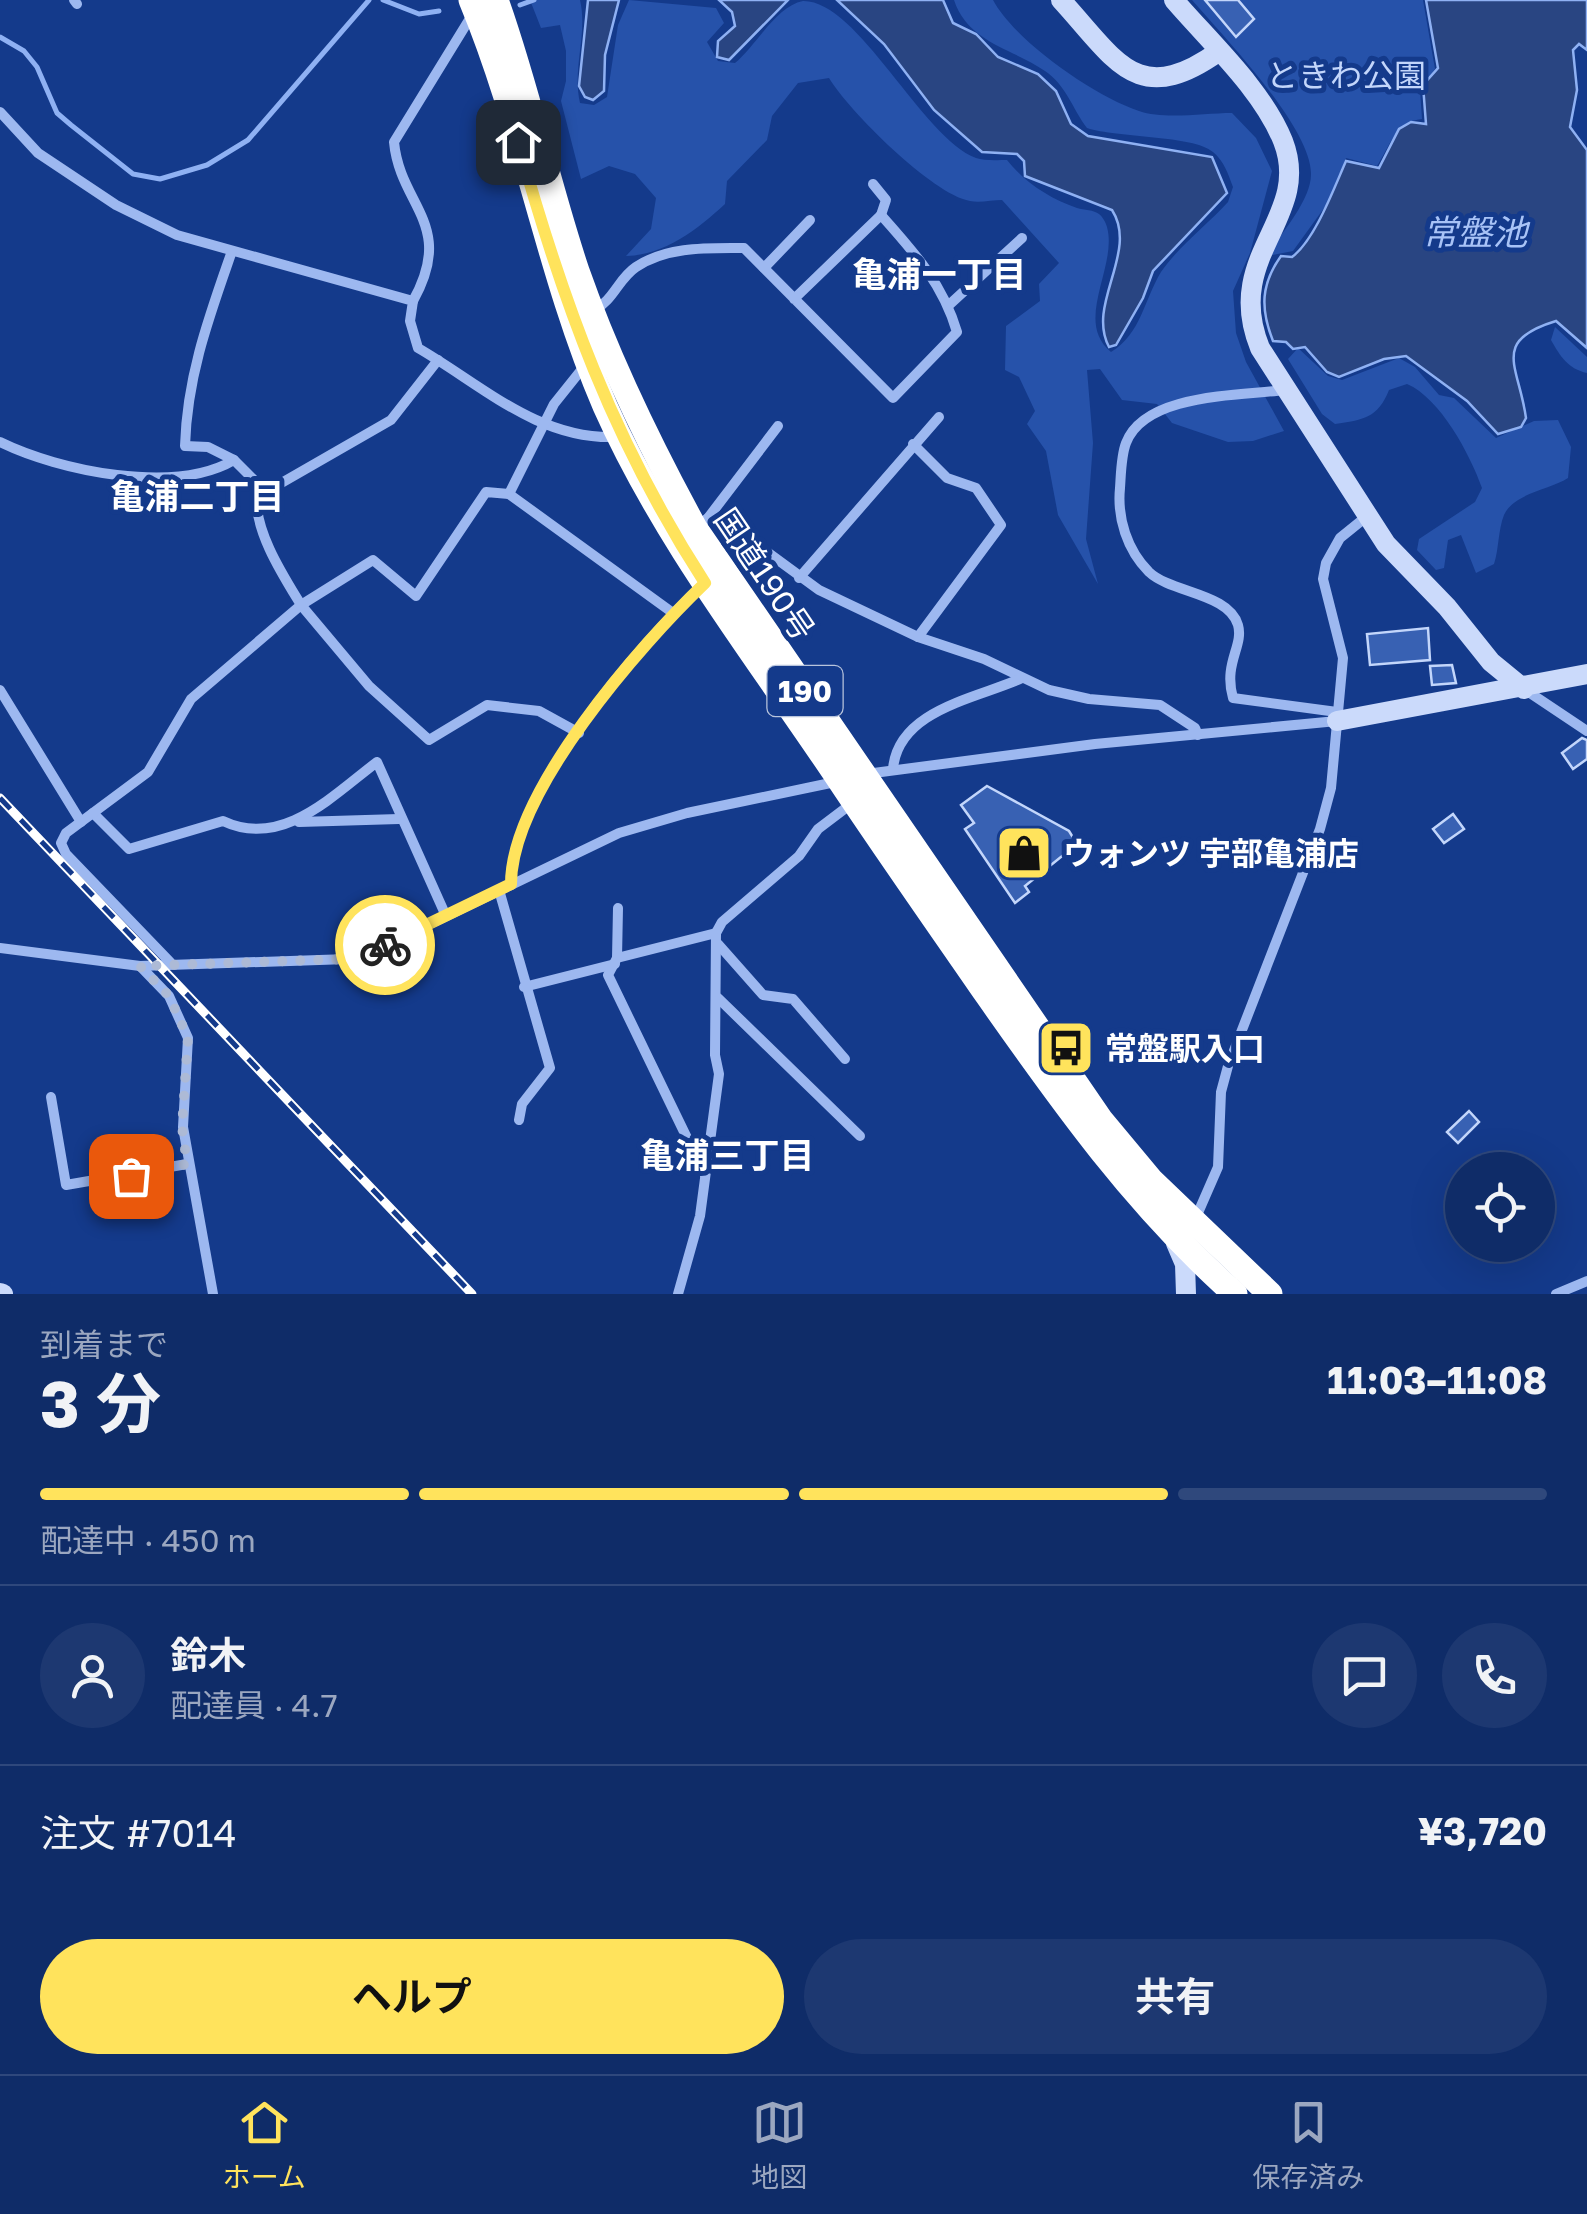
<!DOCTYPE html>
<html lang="ja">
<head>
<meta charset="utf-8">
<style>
	:root { --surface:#0f2c68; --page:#1d3871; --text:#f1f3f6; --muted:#9ba7c0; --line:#2f487c; --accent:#ffe35c }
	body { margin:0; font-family:"Golos Text","Noto Sans JP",sans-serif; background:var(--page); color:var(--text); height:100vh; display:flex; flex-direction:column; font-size:38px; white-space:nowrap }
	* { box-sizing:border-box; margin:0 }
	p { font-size:32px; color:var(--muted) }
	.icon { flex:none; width:55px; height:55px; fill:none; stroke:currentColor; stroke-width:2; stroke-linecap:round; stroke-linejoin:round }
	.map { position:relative; height:1294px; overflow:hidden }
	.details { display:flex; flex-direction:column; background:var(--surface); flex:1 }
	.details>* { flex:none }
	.buttons { position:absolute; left:1445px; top:1152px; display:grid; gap:20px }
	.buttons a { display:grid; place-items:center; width:110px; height:110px; border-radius:50%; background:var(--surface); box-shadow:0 10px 40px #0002,0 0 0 2px var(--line); font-size:50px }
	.pin { position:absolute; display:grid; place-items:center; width:85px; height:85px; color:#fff; margin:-42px; border-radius:20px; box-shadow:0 5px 15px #0006 }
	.courier { position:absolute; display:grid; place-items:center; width:100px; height:100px; margin:-50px; border:8px solid #ffe35c; border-radius:50%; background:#fff; color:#222; box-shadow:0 2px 12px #0007 }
	.head em { font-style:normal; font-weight:700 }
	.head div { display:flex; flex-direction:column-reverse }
	.head { display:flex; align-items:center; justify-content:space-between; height:170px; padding:0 40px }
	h1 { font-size:65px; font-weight:700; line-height:75px }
	.bar { display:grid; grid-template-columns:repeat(4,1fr); gap:15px 10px; align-content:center; height:120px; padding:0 40px }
	.bar i { height:12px; border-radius:8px; background:var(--line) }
	.bar .selected { background:var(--accent) }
	.bar p { grid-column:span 4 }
	.line { display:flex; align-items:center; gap:25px; padding:0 40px; border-top:2px solid var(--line) }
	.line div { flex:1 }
	.round { display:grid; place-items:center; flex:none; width:105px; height:105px; border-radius:52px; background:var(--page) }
	.primary-button { display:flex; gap:20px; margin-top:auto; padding:20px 40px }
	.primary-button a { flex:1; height:115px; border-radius:60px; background:var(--accent); color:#111; font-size:40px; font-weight:700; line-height:115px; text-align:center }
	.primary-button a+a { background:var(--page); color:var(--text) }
	.tab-bar { display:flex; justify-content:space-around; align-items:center; height:140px; border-top:2px solid var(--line); background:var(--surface); font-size:28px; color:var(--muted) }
	.tab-bar a { display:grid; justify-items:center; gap:5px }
	.tab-bar .selected { color:var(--accent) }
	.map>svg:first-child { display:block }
</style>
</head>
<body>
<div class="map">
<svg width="1587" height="1294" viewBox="0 0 1587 1294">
	<rect width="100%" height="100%" fill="#143a8b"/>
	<!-- green -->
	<g fill="#2652aa">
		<path d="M530,0H580C588,34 572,68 580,103L594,105L607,97L618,25L629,0L716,8L724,23L707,42L718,61L735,63C756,46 776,6 803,1C858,0 922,138 976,158C984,161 998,160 1007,160C1024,182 1050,199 1077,208C1084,210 1094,210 1099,214C1103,217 1106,223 1107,227C1118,267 1073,321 1111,352C1141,334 1144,300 1161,272C1178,247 1207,225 1228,202L1233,187C1228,174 1224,161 1213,152C1193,135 1117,138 1087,128C1072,108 1066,85 1045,71C1014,49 968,43 954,0H993C1015,41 1094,96 1139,111C1164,120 1204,113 1232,113L1256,138L1272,171L1250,253L1233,291L1236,333L1246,362L1284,431L1253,441L1228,442L1172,423L1157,404L1122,400L1100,369L1087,370L1093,443L1086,539L1098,584L1058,515L1046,451L1027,424L1035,411L1019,377L1005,370L1006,326L1040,301L1039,284L1059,263L1002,200C992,200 980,203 970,201C932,194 849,111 829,78L798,83L772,116L767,140L727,181L725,204C698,229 665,255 626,256L651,229L656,198L635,174L609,166L581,179L561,101L566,81V51L560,25L541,28Z"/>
		<path d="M1192,0H1423L1435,69L1420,90L1422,119C1396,121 1390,146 1377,166L1346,158L1327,204L1293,251L1267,256C1280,234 1312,200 1311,173C1310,126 1223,36 1192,0Z"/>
		<path d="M1555,327L1587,357V373C1568,369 1560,356 1551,340Z"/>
		<path d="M1298,348L1328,376L1342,380L1399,358L1415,367L1439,395L1454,398L1496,438L1534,421L1558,420L1571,447L1568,478C1549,490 1514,493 1504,515C1498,530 1499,549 1494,564L1476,573L1461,535L1448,540L1444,568L1436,570L1417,550L1419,539L1475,502L1482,488C1470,454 1440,398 1407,384L1389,390C1378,418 1363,420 1335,424L1322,414L1288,359Z"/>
	</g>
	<!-- water -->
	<g fill="#294582" stroke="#8fb1f3" stroke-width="2.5">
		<path d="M588,0H619L605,55L604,91L593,100L585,97L579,86Z"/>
		<path d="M719,0H788L729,60L717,57L718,41L735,26L732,12Z"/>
		<path d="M837,0H943L953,23L976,34L998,57L1038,74L1056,91L1071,124L1088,136L1212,157L1227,193L1153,271L1143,298L1116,345L1109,347C1086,304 1139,252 1112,210L1025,176L1024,161L1017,154L982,152L934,110L884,44Z"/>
		<path d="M1426,0H1587V50L1579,44L1573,50L1577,90L1570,127L1587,150V348L1556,321C1490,341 1519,366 1526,418L1521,427L1498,434L1467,401L1406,356L1384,359L1339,377L1327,372L1305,347L1293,349L1286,342L1273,341C1260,308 1261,284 1281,256L1292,257C1315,240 1334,188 1346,161L1379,168L1399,129L1411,122L1426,124L1423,85L1438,68Z"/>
	</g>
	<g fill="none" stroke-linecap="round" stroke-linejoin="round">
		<!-- stream -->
		<g stroke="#8fb1f3" stroke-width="5">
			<path d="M383,0L419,14L439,11"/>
			<path d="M520,5L534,0"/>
			<path d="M0,37L24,51L37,67L57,113L71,125L133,174L160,179L207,165L248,140L369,0"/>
		</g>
	</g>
	<!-- building -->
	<g fill="#3861b3" stroke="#c3d6fb" stroke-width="2.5">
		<path d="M1205,0H1238L1254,19L1236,37Z"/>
		<path d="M1428,628L1430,660L1370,665L1367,634Z"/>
		<path d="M1452,665L1456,683L1432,685L1430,666Z"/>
		<path d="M1582,738L1587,740V759L1573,769L1562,753Z"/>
		<path d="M987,786L1069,831L1077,844L1025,886L1029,892L1015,903L965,829L974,823L961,805Z"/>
		<path d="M1453,814L1464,829L1444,843L1433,829Z"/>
		<path d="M1469,1111L1479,1122L1458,1143L1447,1132Z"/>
	</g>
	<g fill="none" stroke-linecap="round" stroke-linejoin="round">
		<!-- street -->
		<g stroke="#9db8f0" stroke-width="10">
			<path d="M74,0L77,4"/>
			<path d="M0,112L38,153L116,205L177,235L413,301L410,321L418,348C482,385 538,440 616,437"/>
			<path d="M873,184L886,200L881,215"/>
			<path d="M232,251C209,317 187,376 185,446L208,447L234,460"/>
			<path d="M764,268L810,220"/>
			<path d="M413,301C456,224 400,206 394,142L472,15"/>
			<path d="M949,305L1022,238"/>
			<path d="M592,312C615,299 618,279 636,267C667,246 708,248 744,248L893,398L957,332C943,284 914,252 881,215L794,299"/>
			<path d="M1284,390C1240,396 1145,393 1126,443C1121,456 1121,474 1120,488C1117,518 1127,550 1149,572C1171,593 1229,593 1238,625C1244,646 1223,663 1233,698L1337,712"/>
			<path d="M0,442C59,471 175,495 234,460L263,489"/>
			<path d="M913,444L947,478L976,488L1001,525L918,637"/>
			<path d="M509,494L554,404L586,364"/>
			<path d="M708,518L778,426"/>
			<path d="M697,526L708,518L752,541L819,590L918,637L984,659L1049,690L1089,699L1160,705L1195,728L1198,735"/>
			<path d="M799,578L939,417"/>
			<path d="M1524,689L1587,731"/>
			<path d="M0,690L81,822"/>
			<path d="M579,733L539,711L487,705L429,740L369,686L301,605L373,560L416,596L486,492L509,494L673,613"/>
			<path d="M893,769C898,709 979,698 1022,678"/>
			<path d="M866,774L1095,744L1337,721"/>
			<path d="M93,813L129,849L223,821C282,849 332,796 377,762L446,916"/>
			<path d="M299,822L399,819"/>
			<path d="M511,884C512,792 638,645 704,584"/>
			<path d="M499,890L550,1068L522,1104L519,1120"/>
			<path d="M718,944L763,995L793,999L845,1059"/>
			<path d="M0,948L140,966L348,959L368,954L619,833L687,813L840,781"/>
			<path d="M617,958L618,908"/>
			<path d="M170,962L66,854L61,843L66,833L148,772L191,699L301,605C284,577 254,531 257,497L391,420L438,360"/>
			<path d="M140,966L169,996L188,1038L183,1127L213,1294"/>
			<path d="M524,987L615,964"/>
			<path d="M718,998L860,1136"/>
			<path d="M51,1097L66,1185L187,1164"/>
			<path d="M705,1175L608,975L617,958L716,933"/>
			<path d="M1194,1222L1218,1167L1221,1092L1228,1066L1320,829L1331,788L1343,658L1323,579L1326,563L1340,538L1366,517"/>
			<path d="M678,1294L700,1216L719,1074L715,1055L716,933L722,922L799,856L818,829L855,801"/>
			<path d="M1556,1294L1587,1281"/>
		</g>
		<!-- secondary -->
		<g stroke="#cbdafb" stroke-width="20">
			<path d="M1061,0C1116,60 1137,109 1218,52"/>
			<path d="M1174,0C1210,42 1262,89 1283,141C1313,218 1222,255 1260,348L1386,544L1447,607L1491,662L1524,689"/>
			<path d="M1337,721L1587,674"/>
			<path d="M1176,1243L1185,1264L1186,1294"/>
			<path d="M0,1293L3,1294"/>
		</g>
		<!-- highway -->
		<g stroke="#fff" stroke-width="25">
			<path d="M471,0C526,132 548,274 605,406C665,541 758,658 840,781C888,853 938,924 987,995C1062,1102 1136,1206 1235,1294"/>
			<path d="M496,0C528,89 547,182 577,271C609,362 649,444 695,528L1101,1120L1151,1180L1270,1294"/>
		</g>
		<!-- rail casing -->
		<g stroke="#fff" stroke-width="9">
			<path id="rail" d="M0,798L472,1294"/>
		</g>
		<!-- rail -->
		<use href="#rail" stroke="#143a8b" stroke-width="5" stroke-dasharray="15" stroke-linecap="butt"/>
	</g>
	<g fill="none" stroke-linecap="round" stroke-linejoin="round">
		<!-- done -->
		<path stroke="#adbad6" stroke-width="10" stroke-dasharray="0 18" d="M131,1176L187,1164L182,1127L188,1038L169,996L140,966L348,959L385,945"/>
		<!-- route -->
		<path stroke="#ffe35c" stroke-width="12" d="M385,945L511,884C511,792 640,645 705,583C613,441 563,303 518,142"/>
	</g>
	<!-- icons -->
	<defs>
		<g id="shop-square" transform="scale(2.875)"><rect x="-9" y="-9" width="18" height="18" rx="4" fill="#ffe35c" stroke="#143a8b"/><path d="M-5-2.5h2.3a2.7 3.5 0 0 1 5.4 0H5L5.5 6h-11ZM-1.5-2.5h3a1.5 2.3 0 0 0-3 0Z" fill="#111"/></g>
		<g id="bus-square" transform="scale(2.875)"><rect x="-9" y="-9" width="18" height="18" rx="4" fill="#ffe35c" stroke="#143a8b"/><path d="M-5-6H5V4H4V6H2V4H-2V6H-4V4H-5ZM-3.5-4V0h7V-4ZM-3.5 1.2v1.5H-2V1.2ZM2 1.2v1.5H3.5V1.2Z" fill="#111"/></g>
	</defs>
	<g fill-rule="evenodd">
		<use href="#shop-square" x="1024" y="853"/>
		<use href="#bus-square" x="1066" y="1048"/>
	</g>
	<g text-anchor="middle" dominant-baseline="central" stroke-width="10" stroke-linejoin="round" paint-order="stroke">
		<!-- shield labels -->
		<rect fill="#143a8b" stroke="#b8c4dc" stroke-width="2.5" x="767.5" y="666" width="75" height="50" rx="8"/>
		<g font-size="30" font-weight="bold" fill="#fff">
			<text x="805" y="691">190</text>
		</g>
		<!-- park labels -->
		<g font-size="32" fill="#c3d6fb" stroke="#143a8b">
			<text x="1346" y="75">ときわ公園</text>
		</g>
		<!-- street labels -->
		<g font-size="32" fill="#fff" stroke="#143a8b">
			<text transform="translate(765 574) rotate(56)">国道190号</text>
		</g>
		<!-- poi labels -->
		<g font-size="32" font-weight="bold" fill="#fff" stroke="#143a8b" text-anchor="start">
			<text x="1063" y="853">ウォンツ 宇部亀浦店</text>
			<text x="1105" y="1048">常盤駅入口</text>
		</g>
		<!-- water labels -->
		<g font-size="35" font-style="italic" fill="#a8c3f7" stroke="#143a8b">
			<text x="1475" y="232">常盤池</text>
		</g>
		<!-- neighbourhood labels -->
		<g font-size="35" font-weight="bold" fill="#fff" stroke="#143a8b">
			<text x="939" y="274">亀浦一丁目</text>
			<text x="197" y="496">亀浦二丁目</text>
			<text x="727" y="1155">亀浦三丁目</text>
		</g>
	</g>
</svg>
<div class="buttons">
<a><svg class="icon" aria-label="locate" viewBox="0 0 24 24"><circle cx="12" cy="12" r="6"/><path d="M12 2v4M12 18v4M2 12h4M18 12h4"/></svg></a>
</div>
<div class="pin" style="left:131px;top:1176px;background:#ea580c"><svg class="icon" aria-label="bag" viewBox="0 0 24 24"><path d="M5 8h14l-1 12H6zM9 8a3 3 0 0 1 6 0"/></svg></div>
<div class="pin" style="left:518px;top:142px;background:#1f2937"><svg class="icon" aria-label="home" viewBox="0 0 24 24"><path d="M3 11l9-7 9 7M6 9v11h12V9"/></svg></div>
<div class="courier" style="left:385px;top:945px"><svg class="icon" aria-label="bike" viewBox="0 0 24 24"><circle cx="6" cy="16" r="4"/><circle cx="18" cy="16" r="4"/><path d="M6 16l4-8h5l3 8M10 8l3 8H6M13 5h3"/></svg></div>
</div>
<section class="details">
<div class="head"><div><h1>3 分</h1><p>到着まで</p></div><em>11:03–11:08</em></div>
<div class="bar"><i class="selected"></i><i class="selected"></i><i class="selected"></i><i></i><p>配達中 · 450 m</p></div>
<div class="line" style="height:180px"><a class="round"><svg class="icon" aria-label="person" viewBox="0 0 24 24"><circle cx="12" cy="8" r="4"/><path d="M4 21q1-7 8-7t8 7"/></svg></a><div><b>鈴木</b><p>配達員 · 4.7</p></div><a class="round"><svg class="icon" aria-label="chat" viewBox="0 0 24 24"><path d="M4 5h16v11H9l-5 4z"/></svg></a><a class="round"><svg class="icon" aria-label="phone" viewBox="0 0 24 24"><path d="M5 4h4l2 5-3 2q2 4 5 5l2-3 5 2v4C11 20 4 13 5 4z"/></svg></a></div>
<div class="line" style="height:130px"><div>注文 #7014</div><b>¥3,720</b></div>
<div class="primary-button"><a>ヘルプ</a><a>共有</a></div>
</section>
<nav class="tab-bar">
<a class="selected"><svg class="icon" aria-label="home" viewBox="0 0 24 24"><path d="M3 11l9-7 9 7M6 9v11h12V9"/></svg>ホーム</a>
<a><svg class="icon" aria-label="map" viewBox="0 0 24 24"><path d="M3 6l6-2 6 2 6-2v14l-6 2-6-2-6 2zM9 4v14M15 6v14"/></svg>地図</a>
<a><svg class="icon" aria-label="saved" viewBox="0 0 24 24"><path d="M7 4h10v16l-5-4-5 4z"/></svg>保存済み</a>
</nav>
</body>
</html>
